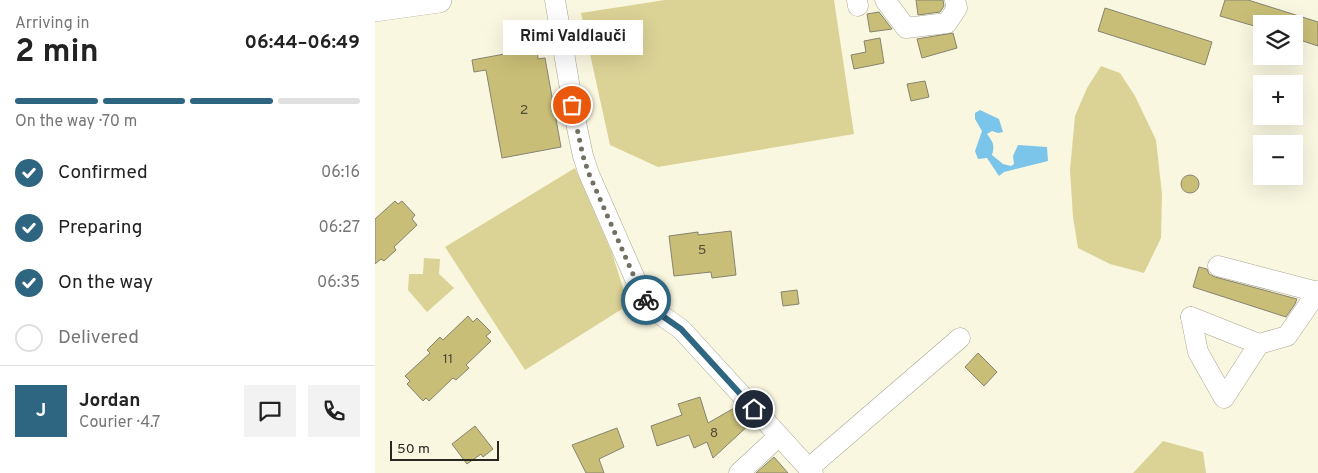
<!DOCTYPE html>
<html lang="en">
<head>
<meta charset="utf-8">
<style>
	:root { --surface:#fff; --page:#f2f2f2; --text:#222; --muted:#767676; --line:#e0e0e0; --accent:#2e6580 }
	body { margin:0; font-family:Overpass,sans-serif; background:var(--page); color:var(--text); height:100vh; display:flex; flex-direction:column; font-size:19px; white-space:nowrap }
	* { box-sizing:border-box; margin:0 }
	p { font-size:16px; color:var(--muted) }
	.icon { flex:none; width:28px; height:28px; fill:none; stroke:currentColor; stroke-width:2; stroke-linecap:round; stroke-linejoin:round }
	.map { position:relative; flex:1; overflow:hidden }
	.side { display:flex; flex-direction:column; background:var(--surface); width:375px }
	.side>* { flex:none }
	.controls { position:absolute; left:878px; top:15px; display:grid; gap:10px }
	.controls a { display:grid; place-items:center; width:50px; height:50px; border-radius:0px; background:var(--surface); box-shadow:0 5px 20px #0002; font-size:25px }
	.scale { position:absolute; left:15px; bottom:12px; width:109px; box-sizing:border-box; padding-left:5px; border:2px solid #28271f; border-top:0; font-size:14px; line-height:18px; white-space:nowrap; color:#28271f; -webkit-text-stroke:4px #faf7e1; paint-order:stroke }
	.pin { position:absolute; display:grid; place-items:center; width:42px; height:42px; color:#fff; margin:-21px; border:2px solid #fff; border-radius:50%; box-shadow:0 1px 5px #0007 }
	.courier { position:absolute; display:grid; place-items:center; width:50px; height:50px; margin:-25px; border:4px solid #2e6580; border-radius:50%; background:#fff; color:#222; box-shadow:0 1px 6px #0007 }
	.bubble { position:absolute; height:35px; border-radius:0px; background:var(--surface); box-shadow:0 5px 20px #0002; font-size:16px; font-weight:700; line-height:35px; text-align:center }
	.overview em { font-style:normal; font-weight:700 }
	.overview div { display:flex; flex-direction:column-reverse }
	.overview { display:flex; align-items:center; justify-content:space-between; height:85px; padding:0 15px }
	h1 { font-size:32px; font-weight:700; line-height:38px }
	.bar { display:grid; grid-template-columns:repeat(4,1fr); gap:8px 5px; align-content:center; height:60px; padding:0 15px }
	.bar i { height:6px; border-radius:4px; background:var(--line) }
	.bar .on { background:var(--accent) }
	.bar p { grid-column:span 4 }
	.line { display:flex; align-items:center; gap:12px; padding:0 15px; border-top:1px solid var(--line) }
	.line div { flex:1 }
	.round { display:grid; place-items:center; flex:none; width:52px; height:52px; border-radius:0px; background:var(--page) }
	ol { padding:0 15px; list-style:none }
	li { display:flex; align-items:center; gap:15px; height:55px }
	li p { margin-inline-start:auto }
	li .icon { padding:5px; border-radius:50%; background:var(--accent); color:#fff; stroke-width:4 }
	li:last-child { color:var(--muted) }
	li i { width:28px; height:28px; border:2px solid var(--line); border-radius:50% }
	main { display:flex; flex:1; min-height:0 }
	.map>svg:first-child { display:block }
</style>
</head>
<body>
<main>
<section class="side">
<div class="overview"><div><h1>2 min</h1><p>Arriving in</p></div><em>06:44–06:49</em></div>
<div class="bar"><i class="on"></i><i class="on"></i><i class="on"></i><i></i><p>On the way · 70 m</p></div>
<ol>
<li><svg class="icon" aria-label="check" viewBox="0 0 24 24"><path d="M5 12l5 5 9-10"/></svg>Confirmed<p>06:16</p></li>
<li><svg class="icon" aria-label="check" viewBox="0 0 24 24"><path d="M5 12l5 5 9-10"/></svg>Preparing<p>06:27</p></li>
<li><svg class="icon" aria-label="check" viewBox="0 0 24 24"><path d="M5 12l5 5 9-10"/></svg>On the way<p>06:35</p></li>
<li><i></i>Delivered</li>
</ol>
<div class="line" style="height:90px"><b class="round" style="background:var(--accent);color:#fff">J</b><div><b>Jordan</b><p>Courier · 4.7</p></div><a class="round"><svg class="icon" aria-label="chat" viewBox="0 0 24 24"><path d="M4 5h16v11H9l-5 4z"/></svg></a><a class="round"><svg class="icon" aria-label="phone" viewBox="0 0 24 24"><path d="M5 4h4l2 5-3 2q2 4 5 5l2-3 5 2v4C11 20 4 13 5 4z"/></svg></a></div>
</section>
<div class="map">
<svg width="943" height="473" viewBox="0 0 943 473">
	<rect width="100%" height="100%" fill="#faf7e1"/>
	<!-- green -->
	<g fill="#dbd296">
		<path d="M290,0H459L479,134L283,167L235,145L206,13Z"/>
		<path d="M726,66L745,73L760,96L781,140L787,194L786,238L769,273L735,264L703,248L698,217L695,170L700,116L712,88Z"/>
		<path d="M200,168L237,253L248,288L255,304L150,370L70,247Z"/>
		<path d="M49,258L65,259L64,274L79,288L52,312L33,290L34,274H48Z"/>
		<path d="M788,441L828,452L831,473H758Z"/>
	</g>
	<!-- water -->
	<path fill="#7bc5eb" d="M605,110L624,119L628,132L623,133L617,131L612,134C618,142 620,145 617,155L628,164L636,166L639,164L638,156L643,145L672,147L673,161L629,172L624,176L612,158L603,159L600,151L607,131L600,119V113Z"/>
	<!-- building -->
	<g fill="#c9be77" stroke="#868370">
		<path d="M541,0H568L569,6L565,12L543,15Z"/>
		<path d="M850,0H873L943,22V46L919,38V24H886V28L845,16Z"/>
		<path d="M730,8L837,42L830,65L723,31Z"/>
		<path d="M504,12L517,29L495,32L492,14Z"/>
		<path d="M578,33L582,48L547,58L542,39Z"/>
		<path d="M505,38L509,63L479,69L476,55L491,52L489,41Z"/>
		<path d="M162,48L163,59L170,58L186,147L127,158L111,70L99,72L97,60Z"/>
		<path d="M550,81L554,97L536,101L532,84Z"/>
		<circle cx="815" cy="184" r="9"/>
		<path d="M20,201L23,204L27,201L40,215L37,219L42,225L19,247L21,250L9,261L6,259L0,264V219Z"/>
		<path d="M356,231L361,275L337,278L336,272L299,276L294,236L323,232V235Z"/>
		<path d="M824,267L832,269L834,274L840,277L922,299L920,304L911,317L818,287Z"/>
		<path d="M422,290L424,304L408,306L406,292Z"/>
		<path d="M93,316L98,322L102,318L116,332L111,336L116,341L91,365L94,368L81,380L78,378L54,401L51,398L48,401L32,384L35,381L30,376L55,353L52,350L65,337L68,340Z"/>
		<path d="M603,353L622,372L609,386L590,367Z"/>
		<path d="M325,397L333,423L361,407L376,423L338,458L332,442L319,448L314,435L282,446L276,426L307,415L303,404Z"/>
		<path d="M100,426L118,449L108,457L106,454L92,464L77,444Z"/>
		<path d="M242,428L249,447L224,459L229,473H211L197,445Z"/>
		<path d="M399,457L413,473H381Z"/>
	</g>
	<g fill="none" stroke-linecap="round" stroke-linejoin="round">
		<!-- minor casing -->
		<g stroke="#a8a692" stroke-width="21">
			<g id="minor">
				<path d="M180,0L200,118L208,156L214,174L265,290L276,308L306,329L438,473"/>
				<path d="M482,0L483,6"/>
				<path d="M510,0L531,28L572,23L582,8L580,0"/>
				<path d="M843,266L943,292"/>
				<path d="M816,317L823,352L849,398L884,344L912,336L943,291"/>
				<path d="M816,317L884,344"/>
				<path d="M434,468L585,338"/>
				<path d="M364,473L404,436"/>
			</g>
		</g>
		<!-- major casing -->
		<g stroke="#a8a692" stroke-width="26">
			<path id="major" d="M0,9L64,0"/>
		</g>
		<!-- minor -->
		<use href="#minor" stroke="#fff" stroke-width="20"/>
		<!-- major -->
		<use href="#major" stroke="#fff" stroke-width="25"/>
	</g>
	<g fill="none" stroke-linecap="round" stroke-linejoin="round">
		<!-- done -->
		<path stroke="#727063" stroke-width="5" stroke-dasharray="0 9" d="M197,105L208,156L214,174L265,290L271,300"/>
		<!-- route -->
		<path stroke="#2e6580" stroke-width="6" d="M271,300L276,308L306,329L379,409"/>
	</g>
	<g text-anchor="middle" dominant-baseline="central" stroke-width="5" stroke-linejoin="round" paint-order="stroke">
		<!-- number labels -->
		<g font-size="14" fill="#504d35">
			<text x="149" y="110">2</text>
			<text x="327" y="250">5</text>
			<text x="73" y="359">11</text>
			<text x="339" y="433">8</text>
		</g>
	</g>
</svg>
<div class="controls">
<a><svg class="icon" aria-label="layers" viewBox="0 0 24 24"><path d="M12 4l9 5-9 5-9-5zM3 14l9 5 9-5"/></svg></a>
<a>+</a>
<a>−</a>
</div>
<div class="scale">50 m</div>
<div class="pin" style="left:197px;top:105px;background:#ea580c"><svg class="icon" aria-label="bag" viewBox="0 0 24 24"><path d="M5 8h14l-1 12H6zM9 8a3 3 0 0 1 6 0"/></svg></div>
<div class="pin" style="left:379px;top:409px;background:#1f2937"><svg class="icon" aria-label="home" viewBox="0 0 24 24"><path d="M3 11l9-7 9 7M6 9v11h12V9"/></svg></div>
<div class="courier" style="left:271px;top:300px"><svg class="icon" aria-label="bike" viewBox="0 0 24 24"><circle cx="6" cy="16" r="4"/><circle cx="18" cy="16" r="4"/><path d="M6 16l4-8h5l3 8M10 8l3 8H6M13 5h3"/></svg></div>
<div class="bubble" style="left:128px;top:20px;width:140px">Rimi Valdlauči</div>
</div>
</main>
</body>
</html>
